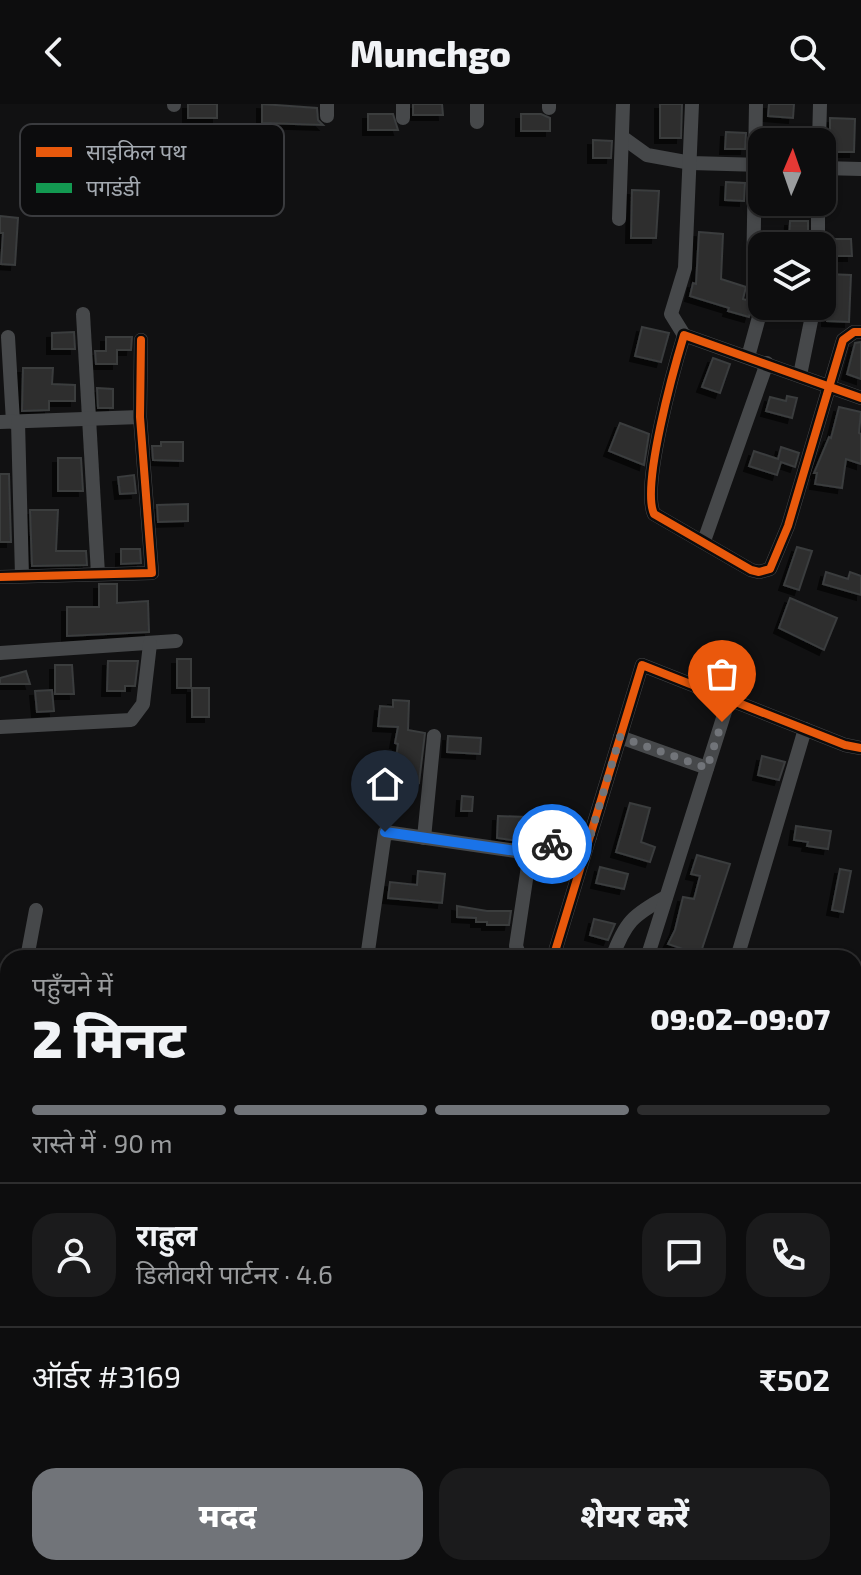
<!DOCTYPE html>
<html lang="hi">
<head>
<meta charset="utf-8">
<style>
	:root { --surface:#0d0d0e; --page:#1b1b1c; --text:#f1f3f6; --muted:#9a9c9e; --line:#2d2d2e; --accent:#717479 }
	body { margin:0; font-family:"Exo 2","Noto Sans Devanagari",sans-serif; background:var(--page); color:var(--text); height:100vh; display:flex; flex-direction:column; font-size:30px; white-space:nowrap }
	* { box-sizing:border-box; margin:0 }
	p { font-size:26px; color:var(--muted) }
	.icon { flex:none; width:44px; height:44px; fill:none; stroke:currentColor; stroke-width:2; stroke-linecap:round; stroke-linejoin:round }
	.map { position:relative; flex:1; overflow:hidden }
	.drawer { position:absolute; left:0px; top:846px; width:862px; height:626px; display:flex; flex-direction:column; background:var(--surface); border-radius:24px 24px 0 0; box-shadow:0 2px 6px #0004,0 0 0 2px var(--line) }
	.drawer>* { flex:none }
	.needle { width:52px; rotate:2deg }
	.controls { position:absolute; left:748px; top:24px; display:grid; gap:16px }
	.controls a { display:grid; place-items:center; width:88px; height:88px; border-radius:16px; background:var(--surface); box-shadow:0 2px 6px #0004,0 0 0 2px var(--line); font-size:40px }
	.pin { position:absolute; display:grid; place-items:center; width:68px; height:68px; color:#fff; margin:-82px -34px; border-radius:50% 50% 50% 0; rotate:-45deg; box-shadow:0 0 8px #0007 }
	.pin .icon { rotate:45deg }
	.courier { position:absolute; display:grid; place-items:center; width:80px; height:80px; margin:-40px; border:6px solid #1a73e8; border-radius:50%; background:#fff; color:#222; box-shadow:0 2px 10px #0007 }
	.overview em { font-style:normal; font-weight:800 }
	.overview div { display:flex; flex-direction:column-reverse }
	.overview { display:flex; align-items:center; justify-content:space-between; height:136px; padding:0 32px }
	h1 { font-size:52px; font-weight:800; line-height:60px }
	.bar { display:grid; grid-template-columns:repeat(4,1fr); gap:12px 8px; align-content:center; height:96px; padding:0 32px }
	.bar i { height:10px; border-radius:6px; background:var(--line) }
	.bar .current { background:var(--accent) }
	.bar p { grid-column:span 4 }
	.line { display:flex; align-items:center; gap:20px; padding:0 32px; border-top:2px solid var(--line) }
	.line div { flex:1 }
	.round { display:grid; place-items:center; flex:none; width:84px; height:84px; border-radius:24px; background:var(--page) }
	.button { display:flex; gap:16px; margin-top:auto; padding:16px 32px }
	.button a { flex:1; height:92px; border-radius:24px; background:var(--accent); color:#fff; font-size:32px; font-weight:800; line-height:92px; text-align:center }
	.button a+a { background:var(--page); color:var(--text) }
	header { display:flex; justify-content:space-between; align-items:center; height:104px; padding:0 32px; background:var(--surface); font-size:36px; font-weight:800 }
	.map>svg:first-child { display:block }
</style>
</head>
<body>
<header><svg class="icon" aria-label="back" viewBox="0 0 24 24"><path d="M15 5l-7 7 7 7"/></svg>Munchgo<svg class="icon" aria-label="search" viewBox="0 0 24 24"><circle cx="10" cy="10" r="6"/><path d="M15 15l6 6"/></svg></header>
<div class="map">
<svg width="861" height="1471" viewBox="0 0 861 1471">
	<defs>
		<filter id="shadow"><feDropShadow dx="-5" dy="5" stdDeviation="0" flood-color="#0009"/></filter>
	</defs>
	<rect width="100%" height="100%" fill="#111112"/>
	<!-- building -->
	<g fill="#2d2e2f" stroke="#3a3c3e" stroke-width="2" filter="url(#shadow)">
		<rect x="188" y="0" width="29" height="14"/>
		<path d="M262,0L317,4L318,16L323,21L262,19Z"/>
		<path d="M413,0H442L443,11H413Z"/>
		<path d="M660,0H682L681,34H660Z"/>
		<path d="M769,0H794L793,14L768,12Z"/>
		<path d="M368,10H393L398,26H368Z"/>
		<path d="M521,10H541L550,14V27H521Z"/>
		<path d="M830,14L855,15L854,48H830Z"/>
		<path d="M726,28L746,29L745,45H725Z"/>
		<path d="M593,36L612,37L611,54H593Z"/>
		<path d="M726,78L745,79L744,97L725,96Z"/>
		<path d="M632,86L659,87L656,134H631Z"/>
		<path d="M0,112L18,114L15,161L1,160L3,129H0Z"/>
		<path d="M790,117H808V134H789Z"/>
		<path d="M699,128L723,130L721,175L746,183L743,195L753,198L749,213L728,207L729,204L690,192L693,179L696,180Z"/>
		<path d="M828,135H851L852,152H828Z"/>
		<path d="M827,170L851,171L849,218L827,217Z"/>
		<path d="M642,223L669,229L661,258L635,252Z"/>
		<path d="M74,228L75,245H52V229Z"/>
		<path d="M106,233H132L131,246H117V260H96L95,247H106Z"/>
		<path d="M861,238V275L847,270L855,239Z"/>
		<path d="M713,254L730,260L720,289L702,283Z"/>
		<path d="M23,264H53L52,280L75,281V297H49V306L22,307Z"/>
		<path d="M97,284L113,285V304H98Z"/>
		<path d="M787,292L797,294L792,314L766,307L770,293L786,297Z"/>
		<path d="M839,303L861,308L859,329L861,330V360L846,355L842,384L815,380L817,369H814L829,333L831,334Z"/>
		<path d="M620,319L649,330L644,361L609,347Z"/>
		<path d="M161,338H183V357L153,356L152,342H161Z"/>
		<path d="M781,343L799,349L795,363L781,358L777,371L749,362L754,347L778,355Z"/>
		<path d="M58,354H81L83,387H58Z"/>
		<path d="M0,370H9L11,438H0Z"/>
		<path d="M134,371L136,389L120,390L118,373Z"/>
		<path d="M188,400V417L158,418L157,401Z"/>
		<path d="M30,406H58L56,447H86L87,461L32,462Z"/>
		<path d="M797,443L812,447L799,486L784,481Z"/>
		<path d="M121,445H140L141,459L121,460Z"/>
		<path d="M826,468L848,475L850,468L861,472V491L823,480Z"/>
		<path d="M99,480H117V499L148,497L149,528L67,532V503H99Z"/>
		<path d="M790,494L837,514L824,546L779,524Z"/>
		<rect x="177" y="555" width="14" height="29"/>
		<path d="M108,557H138L135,582H125V587H107Z"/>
		<path d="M55,561H72L74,590H55Z"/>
		<path d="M26,567L30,580H0V574Z"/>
		<rect x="192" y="584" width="17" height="29"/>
		<path d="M52,586L54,607L37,608L35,587Z"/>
		<path d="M393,596L409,597L408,626L425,629L419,679L393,675L398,640L395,639L398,623L378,622L380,602L393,603Z"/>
		<path d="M448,632L481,634L480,650L447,648Z"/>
		<path d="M762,652L785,658L779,676L758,671Z"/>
		<path d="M462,692L473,693L472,707H461Z"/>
		<path d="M630,699L650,704L641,738L655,743L650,758L616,748Z"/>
		<path d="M498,712L526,713L525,738L497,734Z"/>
		<path d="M796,722L831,727L828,745L807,742L808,738L794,736Z"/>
		<path d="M697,751L730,760L700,851L668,840L675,826L683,793L694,795L700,772L691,770Z"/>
		<path d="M600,763L628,770L624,785L596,779Z"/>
		<path d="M840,765L851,767L843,808L832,806Z"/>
		<path d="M418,767L445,770L442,799L388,794L390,778L417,781Z"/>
		<path d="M457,802L487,807H511L509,821H487V818H476V814L457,813Z"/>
		<path d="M594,815L615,820L608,836L590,831Z"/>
	</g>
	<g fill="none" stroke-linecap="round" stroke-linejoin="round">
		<!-- service -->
		<g stroke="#46484a" stroke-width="7">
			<path d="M854,1399L861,1401"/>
			<path d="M831,1471L832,1464"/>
		</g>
		<!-- minor -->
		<g stroke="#46484a" stroke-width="14">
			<path d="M327,0V12"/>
			<path d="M477,0V18"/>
			<path d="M756,0L753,175L762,187"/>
			<path d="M174,1V0"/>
			<path d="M549,4V0"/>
			<path d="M403,14V0"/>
			<path d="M622,33L647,51L691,59L762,61"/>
			<path d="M819,38L820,0"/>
			<path d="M822,64L861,65"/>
			<path d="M619,115L623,0"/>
			<path d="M818,142V98"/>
			<path d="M83,210L98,470"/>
			<path d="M861,228H854L843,236L788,422L770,465L759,468L751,466L654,410C641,382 674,264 684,231L861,294"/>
			<path d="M684,231L671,210L685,164L692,0"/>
			<path d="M8,233L13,318"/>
			<path d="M748,253L762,202"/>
			<path d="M800,271L814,202"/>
			<path d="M0,318L140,313"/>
			<path d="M18,318L22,472"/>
			<path d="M704,437L767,259"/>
			<path d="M0,473L152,469L140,313L141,236"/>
			<path d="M0,549L176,537"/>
			<path d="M0,623L131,616L143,600L150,540"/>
			<path d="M620,633L707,664"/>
			<path d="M424,734L434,632"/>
			<path d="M27,854L36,806"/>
			<path d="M367,854L385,728L530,749L572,732L590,733"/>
			<path d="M525,854L519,850L516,842L530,749"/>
			<path d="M553,854L642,561L845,641L861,644"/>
			<path d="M612,854C625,818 633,811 666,793"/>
			<path d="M647,854L729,595"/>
			<path d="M737,854L805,625"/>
			<path d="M0,896H8"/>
			<path d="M0,917L8,919"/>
			<path d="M0,995L8,997"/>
			<path d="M0,1073L8,1075"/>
			<path d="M854,1301L861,1303"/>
			<path d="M525,1464L527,1471"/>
			<path d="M810,1471L811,1464"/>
		</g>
		<!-- quiet -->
		<g stroke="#139951" stroke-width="6" stroke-dasharray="12 6" stroke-linecap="butt">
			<path d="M0,1109L8,1110"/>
			<path d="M487,1464V1471"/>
		</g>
		<!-- cycleway casing -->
		<g stroke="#0c0c0d" stroke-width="13">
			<g id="cycleway">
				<path d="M861,228H854L843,236L788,422L770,465L759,468L751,466L654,410C641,382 674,264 684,231L861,294"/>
				<path d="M0,473L152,469L140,313L141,236"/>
				<path d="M553,854L642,561L845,641L861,644"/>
			</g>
		</g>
		<!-- cycleway -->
		<use href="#cycleway" stroke="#e8590c" stroke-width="8"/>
	</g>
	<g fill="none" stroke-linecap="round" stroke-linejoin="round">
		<!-- done -->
		<path stroke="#717479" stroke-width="8" stroke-dasharray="0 14.4" d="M552,740L572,732L590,733L620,633L707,664L722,618"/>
		<!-- route -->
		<path stroke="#1a73e8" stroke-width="10" d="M385,728L530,749L552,740"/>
	</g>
	<!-- legend -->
	<rect x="20" y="20" width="264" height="92" rx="12" fill="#0c0c0d" stroke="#3a3b3e" stroke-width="2"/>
	<rect x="36" y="43" width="36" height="10" fill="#e8590c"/>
	<rect x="36" y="79" width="36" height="10" fill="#139951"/>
	<g font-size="22" fill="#a4aab1">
		<text x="86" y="56">साइकिल पथ</text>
		<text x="86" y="92">पगडंडी</text>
	</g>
</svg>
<div class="controls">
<a><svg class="needle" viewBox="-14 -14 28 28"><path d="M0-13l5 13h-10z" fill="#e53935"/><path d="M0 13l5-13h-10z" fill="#9a9c9e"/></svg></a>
<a><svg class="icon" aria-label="layers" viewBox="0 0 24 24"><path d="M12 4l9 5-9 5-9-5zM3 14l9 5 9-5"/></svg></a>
</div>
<div class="pin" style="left:722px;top:618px;background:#ea580c"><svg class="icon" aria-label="bag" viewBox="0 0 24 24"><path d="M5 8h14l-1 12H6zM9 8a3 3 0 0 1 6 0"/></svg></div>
<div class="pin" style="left:385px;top:728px;background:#1f2937"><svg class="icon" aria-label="home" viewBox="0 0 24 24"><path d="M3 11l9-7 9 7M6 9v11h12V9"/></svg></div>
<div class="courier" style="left:552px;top:740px"><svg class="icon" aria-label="bike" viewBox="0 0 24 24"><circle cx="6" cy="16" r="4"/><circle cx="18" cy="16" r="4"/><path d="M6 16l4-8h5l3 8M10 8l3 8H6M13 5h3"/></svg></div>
<section class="drawer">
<div class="overview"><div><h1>2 मिनट</h1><p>पहुँचने में</p></div><em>09:02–09:07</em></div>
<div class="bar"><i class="current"></i><i class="current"></i><i class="current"></i><i></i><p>रास्ते में · 90 m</p></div>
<div class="line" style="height:144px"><a class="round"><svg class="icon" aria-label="person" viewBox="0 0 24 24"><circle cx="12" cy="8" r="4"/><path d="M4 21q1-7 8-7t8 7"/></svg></a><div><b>राहुल</b><p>डिलीवरी पार्टनर · 4.6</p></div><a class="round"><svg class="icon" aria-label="chat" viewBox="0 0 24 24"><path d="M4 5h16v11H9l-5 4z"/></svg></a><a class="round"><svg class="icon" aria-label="phone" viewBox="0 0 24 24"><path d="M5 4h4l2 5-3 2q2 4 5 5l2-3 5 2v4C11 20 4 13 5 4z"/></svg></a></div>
<div class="line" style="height:104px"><div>ऑर्डर #3169</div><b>₹502</b></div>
<div class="button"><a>मदद</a><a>शेयर करें</a></div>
</section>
</div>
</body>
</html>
